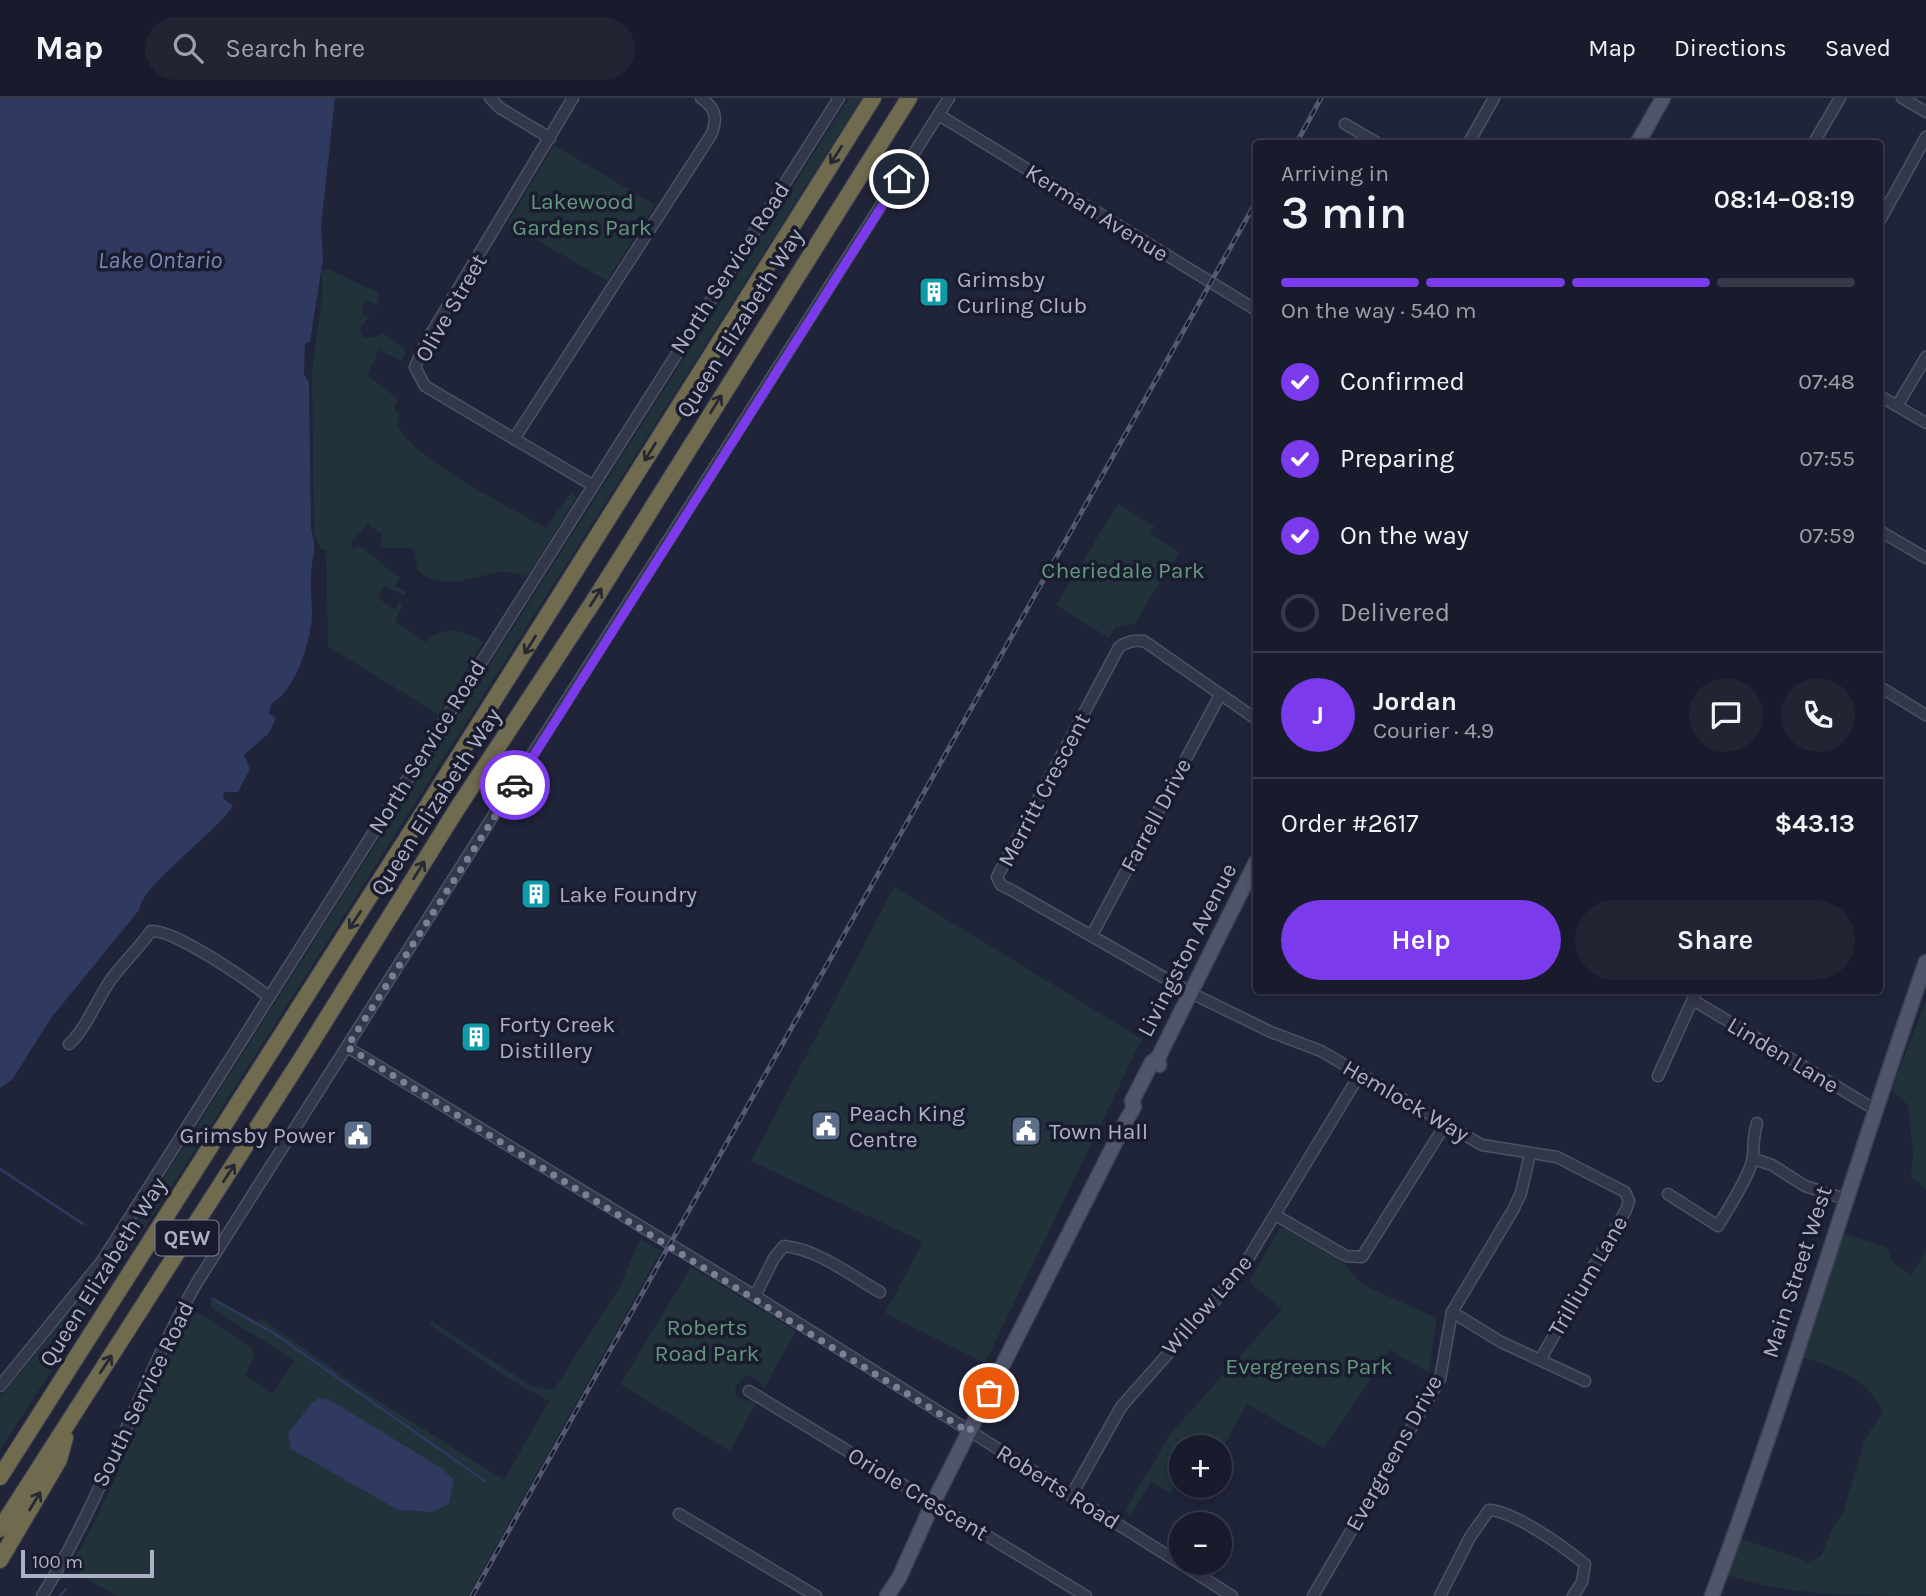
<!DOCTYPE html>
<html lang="en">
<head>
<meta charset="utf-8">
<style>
	:root { --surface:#171b2b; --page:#202433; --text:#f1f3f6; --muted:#9ea1a9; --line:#363947; --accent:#7c3aed }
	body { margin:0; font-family:Karla,sans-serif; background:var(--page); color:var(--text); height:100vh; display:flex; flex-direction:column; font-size:26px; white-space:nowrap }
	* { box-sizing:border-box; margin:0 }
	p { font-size:23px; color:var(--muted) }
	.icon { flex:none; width:38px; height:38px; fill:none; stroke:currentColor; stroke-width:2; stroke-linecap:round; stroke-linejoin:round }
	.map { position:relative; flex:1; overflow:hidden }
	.drawer { position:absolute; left:1253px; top:42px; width:630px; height:854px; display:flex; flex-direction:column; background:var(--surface); border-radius:7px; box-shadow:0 4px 10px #0003,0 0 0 2px var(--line) }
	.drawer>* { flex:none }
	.controls { position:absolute; left:1169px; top:1337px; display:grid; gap:14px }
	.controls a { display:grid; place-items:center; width:63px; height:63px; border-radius:50%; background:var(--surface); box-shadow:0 4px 10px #0003,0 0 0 2px var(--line); font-size:35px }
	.scale { position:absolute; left:21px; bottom:18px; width:133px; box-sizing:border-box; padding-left:7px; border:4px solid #adb1c6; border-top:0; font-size:19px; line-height:24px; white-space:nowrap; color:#adb1c6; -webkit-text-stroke:5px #191c2e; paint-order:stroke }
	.pin { position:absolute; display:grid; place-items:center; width:60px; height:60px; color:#fff; margin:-30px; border:4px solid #fff; border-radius:50%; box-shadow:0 2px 7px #0007 }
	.courier { position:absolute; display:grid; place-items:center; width:70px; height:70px; margin:-35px; border:5px solid #7c3aed; border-radius:50%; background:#fff; color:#222; box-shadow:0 2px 9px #0007 }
	.headline em { font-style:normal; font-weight:600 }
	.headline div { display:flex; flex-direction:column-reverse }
	.headline { display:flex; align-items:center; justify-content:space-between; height:119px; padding:0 28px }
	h1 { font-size:46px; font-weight:600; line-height:52px }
	.bar { display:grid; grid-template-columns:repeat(4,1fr); gap:10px 7px; align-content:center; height:84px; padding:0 28px }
	.bar i { height:9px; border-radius:5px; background:var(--line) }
	.bar .selected { background:var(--accent) }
	.bar p { grid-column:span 4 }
	.line { display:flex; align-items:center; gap:18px; padding:0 28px; border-top:2px solid var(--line) }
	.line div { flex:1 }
	.round { display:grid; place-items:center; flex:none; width:74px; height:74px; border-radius:37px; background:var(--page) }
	ol { padding:0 28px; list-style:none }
	li { display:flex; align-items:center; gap:21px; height:77px }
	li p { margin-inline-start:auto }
	li .icon { padding:7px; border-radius:50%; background:var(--accent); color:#fff; stroke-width:4 }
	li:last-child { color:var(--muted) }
	li i { width:38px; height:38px; border:4px solid var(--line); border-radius:50% }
	.primary-button { display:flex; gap:14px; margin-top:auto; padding:14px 28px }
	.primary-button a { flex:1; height:80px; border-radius:42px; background:var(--accent); color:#fff; font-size:28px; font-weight:600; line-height:80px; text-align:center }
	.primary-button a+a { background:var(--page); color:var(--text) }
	header { display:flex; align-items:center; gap:42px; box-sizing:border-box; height:98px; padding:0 35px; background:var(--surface); border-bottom:2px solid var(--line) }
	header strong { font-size:33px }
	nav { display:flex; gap:38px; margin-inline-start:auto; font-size:24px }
	.search { width:490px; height:63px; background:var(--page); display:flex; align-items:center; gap:18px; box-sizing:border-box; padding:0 24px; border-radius:38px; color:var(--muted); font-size:26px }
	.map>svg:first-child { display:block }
</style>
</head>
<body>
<header>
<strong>Map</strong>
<div class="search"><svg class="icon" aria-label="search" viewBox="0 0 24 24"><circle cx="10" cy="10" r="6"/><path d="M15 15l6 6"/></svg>Search here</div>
<nav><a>Map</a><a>Directions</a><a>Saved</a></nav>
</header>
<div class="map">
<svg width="1926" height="1498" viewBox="0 0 1926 1498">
	<rect width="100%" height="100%" fill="#1f2439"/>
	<!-- green -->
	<g fill="#21323a" fill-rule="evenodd">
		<path d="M849,0H862L194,1054L0,1352V1299L92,1186L164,1080Z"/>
		<path d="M554,47L655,107L607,183L508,125Z"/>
		<path d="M328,171L379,195L377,208L369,203L364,206L362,216L369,219L360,230L363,239L374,240L382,235L406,252L402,263L379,252L367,277L398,301L394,311L400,316L397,326C413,362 509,408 546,430L571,394L576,400L528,478C518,477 509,473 500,474C470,479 446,494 418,473L414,452C402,447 392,453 381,448L382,436L369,428L370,423L350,446L355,451L358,447C374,457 382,468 400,479L395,488L406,494L405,498L385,488L378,500L395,512L399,504L403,506L395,524L426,544C440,526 467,532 483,544L439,617L328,548L326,451L321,452L314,437L312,273L322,199V173Z"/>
		<path d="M1118,406L1155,429L1150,436L1179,454L1135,525L1115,530L1109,540L1056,507Z"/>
		<path d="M894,789L1142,941L985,1265L885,1215L923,1144L751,1063Z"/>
		<path d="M1926,903V1091L1911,1079L1913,1056L1908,1007L1891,992Z"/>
		<path d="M1284,1130L1342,1164L1363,1187L1437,1220L1429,1275L1390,1252L1324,1350L1247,1306L1220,1355V1349H1181V1383L1177,1381L1171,1395L1151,1384L1130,1418L1125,1412L1172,1334L1282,1211L1249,1184L1279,1131Z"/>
		<path d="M1840,1135L1886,1149L1894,1166L1912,1177L1926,1151V1498C1859,1498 1785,1498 1724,1476L1739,1440L1808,1464L1821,1458L1832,1430L1843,1415L1865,1341L1883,1313C1866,1278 1834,1270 1799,1258Z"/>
		<path d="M640,1141L661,1153L468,1498H117L81,1478L75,1464L76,1457C124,1381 142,1290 192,1215H199L252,1249L254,1259L245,1277L272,1296L294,1264C268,1242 236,1229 210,1208L211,1198L255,1223L262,1221L376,1301L504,1382L549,1303L504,1278L429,1226L432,1223L530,1287L553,1293L619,1190ZM330,1302L454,1382L449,1406L320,1366L291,1351Z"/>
		<path d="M691,1169L796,1233L764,1290L757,1281L747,1277L735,1288L737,1299L756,1305L730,1353L620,1286Z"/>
	</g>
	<!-- water -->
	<g fill="#303960">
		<path d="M0,0H335L321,128L323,161L310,244L305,246L304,276L309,284L311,430C318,457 312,454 311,478C310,490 312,503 312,515C312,541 295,594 272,605L269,615L276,620L269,635L244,657L250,671L238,694H224L223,700L233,708C220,730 138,792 140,811L51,920L12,982L0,990Z"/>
		<path d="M319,1300L330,1302L441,1370L454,1382L449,1406L432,1414L398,1412L291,1351L288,1336L310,1307Z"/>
	</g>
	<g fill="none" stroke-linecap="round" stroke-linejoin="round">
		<!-- stream -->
		<g stroke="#303960" stroke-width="2.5">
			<path d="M0,1071L83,1126"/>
			<path d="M213,1201L275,1236L485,1383"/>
			<path d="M60,1498L66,1491"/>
		</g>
		<!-- minor casing -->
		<g stroke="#4d5164" stroke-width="13">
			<g id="minor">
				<path d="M490,0L500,10L550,40"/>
				<path d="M573,0L426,244L415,269L425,288L592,387"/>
				<path d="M1902,0L1926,14"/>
				<path d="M939,17L1256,212"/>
				<path d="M1345,26L1379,46"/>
				<path d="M1468,46L1494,0"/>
				<path d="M1813,46L1840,0"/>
				<path d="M1880,122L1926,39"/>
				<path d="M1880,298L1926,325"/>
				<path d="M1897,308L1926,259"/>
				<path d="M514,341L711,37C718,21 716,10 701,0"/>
				<path d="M1880,433L1926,460"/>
				<path d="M1880,589L1926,617"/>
				<path d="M1256,621L1144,543C1133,542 1129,543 1119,549L997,779L1001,787L1013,793L1191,895L1271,934L1321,953L1482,1047L1557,1059L1625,1094L1629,1103L1626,1112L1540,1262"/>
				<path d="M1092,837L1220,597"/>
				<path d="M1693,902L1874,1011"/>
				<path d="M69,946C85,933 98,899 112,880C124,864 139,850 151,833C174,831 249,883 269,899"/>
				<path d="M347,949L755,1198L1232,1498"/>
				<path d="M1658,978L1697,892"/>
				<path d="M1754,1061L1772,1067L1805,1088L1845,1101"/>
				<path d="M1668,1096L1718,1128C1727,1113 1752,1074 1753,1058C1754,1046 1753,1038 1757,1025"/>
				<path d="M1277,1118L1346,1158L1362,1159L1445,1027"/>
				<path d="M755,1198L774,1160L784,1148C817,1151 852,1178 880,1194"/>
				<path d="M1452,1214L1501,1244L1585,1283"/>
				<path d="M0,1288L102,1163L839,0"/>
				<path d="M749,1293L1086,1498"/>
				<path d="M1071,1398L1121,1309L1240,1174L1360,976"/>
				<path d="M679,1416L816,1498"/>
				<path d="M42,1498C103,1400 139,1287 196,1186L949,0"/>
				<path d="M1313,1498L1440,1281L1452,1214L1513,1112L1521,1095L1530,1056"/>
				<path d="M1440,1498L1470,1439L1489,1412C1514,1413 1564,1449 1585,1466L1582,1484L1573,1498"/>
			</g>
		</g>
		<!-- major casing -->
		<g stroke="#3c4053" stroke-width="17">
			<g id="major">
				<path d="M1637,46L1663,0"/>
				<path d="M1159,967L1158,960L1256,764"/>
				<path d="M887,1498L899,1480L933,1405L1127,1021L1134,1009L1132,1003L1152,964L1158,960"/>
				<path d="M1712,1498C1790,1289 1852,1074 1926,864"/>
			</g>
		</g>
		<!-- highway casing -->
		<g stroke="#3b3e51" stroke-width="18">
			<g id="highway">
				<path d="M0,1379L426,710L873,0"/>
				<path d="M0,1431L305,955L455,714L595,501L909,0"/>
				<path d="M0,1462L59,1362L65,1340"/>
			</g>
		</g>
		<!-- minor -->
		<use href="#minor" stroke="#33374a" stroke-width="10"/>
		<!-- major -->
		<use href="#major" stroke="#51556a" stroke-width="14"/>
		<!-- highway -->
		<use href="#highway" stroke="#706b4f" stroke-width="16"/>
		<!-- rail casing -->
		<g stroke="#555971" stroke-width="5">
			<g id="rail">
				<path d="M1296,46L1321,0"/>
				<path d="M472,1498L1256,104"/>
			</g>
		</g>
		<!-- rail -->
		<use href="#rail" stroke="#191c2e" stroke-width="2.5" stroke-dasharray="8" stroke-linecap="butt"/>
	</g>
	<!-- one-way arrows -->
	<defs><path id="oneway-shaft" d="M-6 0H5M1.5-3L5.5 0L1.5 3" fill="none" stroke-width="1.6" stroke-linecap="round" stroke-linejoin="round" transform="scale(1.75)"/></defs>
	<g stroke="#262833">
		<use href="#oneway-shaft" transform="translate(836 57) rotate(123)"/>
		<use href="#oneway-shaft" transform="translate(716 306) rotate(-58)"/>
		<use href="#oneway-shaft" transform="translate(650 354) rotate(122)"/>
		<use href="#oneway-shaft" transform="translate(596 499) rotate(-57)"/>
		<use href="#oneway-shaft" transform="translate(530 547) rotate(122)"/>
		<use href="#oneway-shaft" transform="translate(419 772) rotate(-58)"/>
		<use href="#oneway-shaft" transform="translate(355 822) rotate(123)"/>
		<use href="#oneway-shaft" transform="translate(229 1075) rotate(-57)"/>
		<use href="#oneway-shaft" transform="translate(106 1266) rotate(-57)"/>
		<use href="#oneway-shaft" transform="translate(35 1403) rotate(-59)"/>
	</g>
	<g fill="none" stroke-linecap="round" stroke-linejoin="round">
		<!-- done -->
		<path stroke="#7b8095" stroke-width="7" stroke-dasharray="0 12.6" d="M515,687L347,949L969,1334L989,1295"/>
		<!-- route -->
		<path stroke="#7c3aed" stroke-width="9" d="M515,687L899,81"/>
	</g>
	<!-- icons -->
	<defs>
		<g id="building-square" transform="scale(1.575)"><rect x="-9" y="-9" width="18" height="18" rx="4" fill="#0f9aa8" stroke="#191c2e"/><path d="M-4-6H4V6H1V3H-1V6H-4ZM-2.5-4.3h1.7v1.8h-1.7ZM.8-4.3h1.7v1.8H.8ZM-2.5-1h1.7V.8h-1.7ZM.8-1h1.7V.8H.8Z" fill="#fff"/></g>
		<g id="civic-square" transform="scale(1.575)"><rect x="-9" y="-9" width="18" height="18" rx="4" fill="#5c6f8a" stroke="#191c2e"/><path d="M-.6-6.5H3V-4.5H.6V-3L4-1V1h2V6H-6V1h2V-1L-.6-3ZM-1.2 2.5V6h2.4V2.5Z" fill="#fff"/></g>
	</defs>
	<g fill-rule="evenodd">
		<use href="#building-square" x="934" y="194"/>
		<use href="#building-square" x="536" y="796"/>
		<use href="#building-square" x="476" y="939"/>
		<use href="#civic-square" x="826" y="1028"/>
		<use href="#civic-square" x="1026" y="1033"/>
		<use href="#civic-square" x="358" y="1037"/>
	</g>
	<g text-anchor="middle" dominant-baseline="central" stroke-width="7" stroke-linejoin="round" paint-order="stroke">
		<!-- shield labels -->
		<rect fill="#191c2e" stroke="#818498" stroke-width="2" x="155.5" y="1122.5" width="63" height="35" rx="5"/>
		<g font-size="21" font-weight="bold" fill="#adb1c6">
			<text x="187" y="1140">QEW</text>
		</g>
		<!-- park labels -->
		<g font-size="23" fill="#64987c" stroke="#191c2e">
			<text x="582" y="103">Lakewood<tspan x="582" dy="26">Gardens Park</tspan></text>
			<text x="1123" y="472">Cheriedale Park</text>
			<text x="707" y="1229">Roberts<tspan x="707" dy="26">Road Park</tspan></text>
			<text x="1309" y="1268">Evergreens Park</text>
		</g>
		<!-- street labels -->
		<g font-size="23" fill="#adb1c6" stroke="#191c2e">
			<text transform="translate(1097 115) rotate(32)">Kerman Avenue</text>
			<text transform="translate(730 170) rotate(-57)">North Service Road</text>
			<text transform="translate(451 210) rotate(-60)">Olive Street</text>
			<text transform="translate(740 225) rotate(-58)">Queen Elizabeth Way</text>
			<text transform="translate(427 649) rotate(-58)">North Service Road</text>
			<text transform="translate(1044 692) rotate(-62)">Merritt Crescent</text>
			<text transform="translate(436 704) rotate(-57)">Queen Elizabeth Way</text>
			<text transform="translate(1156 717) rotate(-62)">Farrell Drive</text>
			<text transform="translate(1187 852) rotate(-63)">Livingston Avenue</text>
			<text transform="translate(1783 957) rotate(31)">Linden Lane</text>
			<text transform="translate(1406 1003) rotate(30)">Hemlock Way</text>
			<text transform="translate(103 1174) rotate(-58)">Queen Elizabeth Way</text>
			<text transform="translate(1797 1174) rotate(-72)">Main Street West</text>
			<text transform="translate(1588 1178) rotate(-60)">Trillium Lane</text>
			<text transform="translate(1207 1207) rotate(-49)">Willow Lane</text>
			<text transform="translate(143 1296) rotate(-64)">South Service Road</text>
			<text transform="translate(1394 1355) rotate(-61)">Evergreens Drive</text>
			<text transform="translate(1058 1389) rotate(32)">Roberts Road</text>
			<text transform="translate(918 1396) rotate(31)">Oriole Crescent</text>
		</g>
		<!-- poi labels -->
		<g font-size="23" fill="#adb1c6" stroke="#191c2e" text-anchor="start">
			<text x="957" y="181">Grimsby<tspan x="957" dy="26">Curling Club</tspan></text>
			<text x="559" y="796">Lake Foundry</text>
			<text x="499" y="926">Forty Creek<tspan x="499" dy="26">Distillery</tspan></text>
			<text x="849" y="1015">Peach King<tspan x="849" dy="26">Centre</tspan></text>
			<text x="1049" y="1033">Town Hall</text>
			<text x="335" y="1037" text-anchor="end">Grimsby Power</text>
		</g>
		<!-- water labels -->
		<g font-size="24" font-style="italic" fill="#7b86b5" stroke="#191c2e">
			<text x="160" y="162">Lake Ontario</text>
		</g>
	</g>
</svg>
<div class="controls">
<a>+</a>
<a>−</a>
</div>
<div class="scale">100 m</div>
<div class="pin" style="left:989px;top:1295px;background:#ea580c"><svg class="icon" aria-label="bag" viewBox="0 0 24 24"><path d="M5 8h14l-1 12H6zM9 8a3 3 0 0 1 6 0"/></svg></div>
<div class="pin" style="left:899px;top:81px;background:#1f2937"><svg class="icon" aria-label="home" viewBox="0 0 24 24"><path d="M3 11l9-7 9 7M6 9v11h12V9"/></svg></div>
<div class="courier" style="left:515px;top:687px"><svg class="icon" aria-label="car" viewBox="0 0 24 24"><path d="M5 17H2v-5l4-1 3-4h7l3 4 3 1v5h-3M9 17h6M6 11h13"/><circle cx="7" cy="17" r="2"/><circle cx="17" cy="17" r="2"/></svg></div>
<section class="drawer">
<div class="headline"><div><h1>3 min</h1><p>Arriving in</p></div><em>08:14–08:19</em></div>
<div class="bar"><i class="selected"></i><i class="selected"></i><i class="selected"></i><i></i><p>On the way · 540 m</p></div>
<ol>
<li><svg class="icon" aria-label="check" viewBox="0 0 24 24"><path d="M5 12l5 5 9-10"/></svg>Confirmed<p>07:48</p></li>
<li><svg class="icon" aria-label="check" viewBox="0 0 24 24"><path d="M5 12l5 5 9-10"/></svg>Preparing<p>07:55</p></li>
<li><svg class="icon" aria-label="check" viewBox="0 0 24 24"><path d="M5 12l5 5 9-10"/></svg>On the way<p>07:59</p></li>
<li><i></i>Delivered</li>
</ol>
<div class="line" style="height:126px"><b class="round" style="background:var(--accent);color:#fff">J</b><div><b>Jordan</b><p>Courier · 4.9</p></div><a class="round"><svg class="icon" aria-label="chat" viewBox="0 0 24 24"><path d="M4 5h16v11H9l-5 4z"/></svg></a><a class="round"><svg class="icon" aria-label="phone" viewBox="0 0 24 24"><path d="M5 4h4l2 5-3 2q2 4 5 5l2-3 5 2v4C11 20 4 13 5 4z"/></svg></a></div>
<div class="line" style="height:91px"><div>Order #2617</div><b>$43.13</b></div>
<div class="primary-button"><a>Help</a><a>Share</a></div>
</section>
</div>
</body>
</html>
